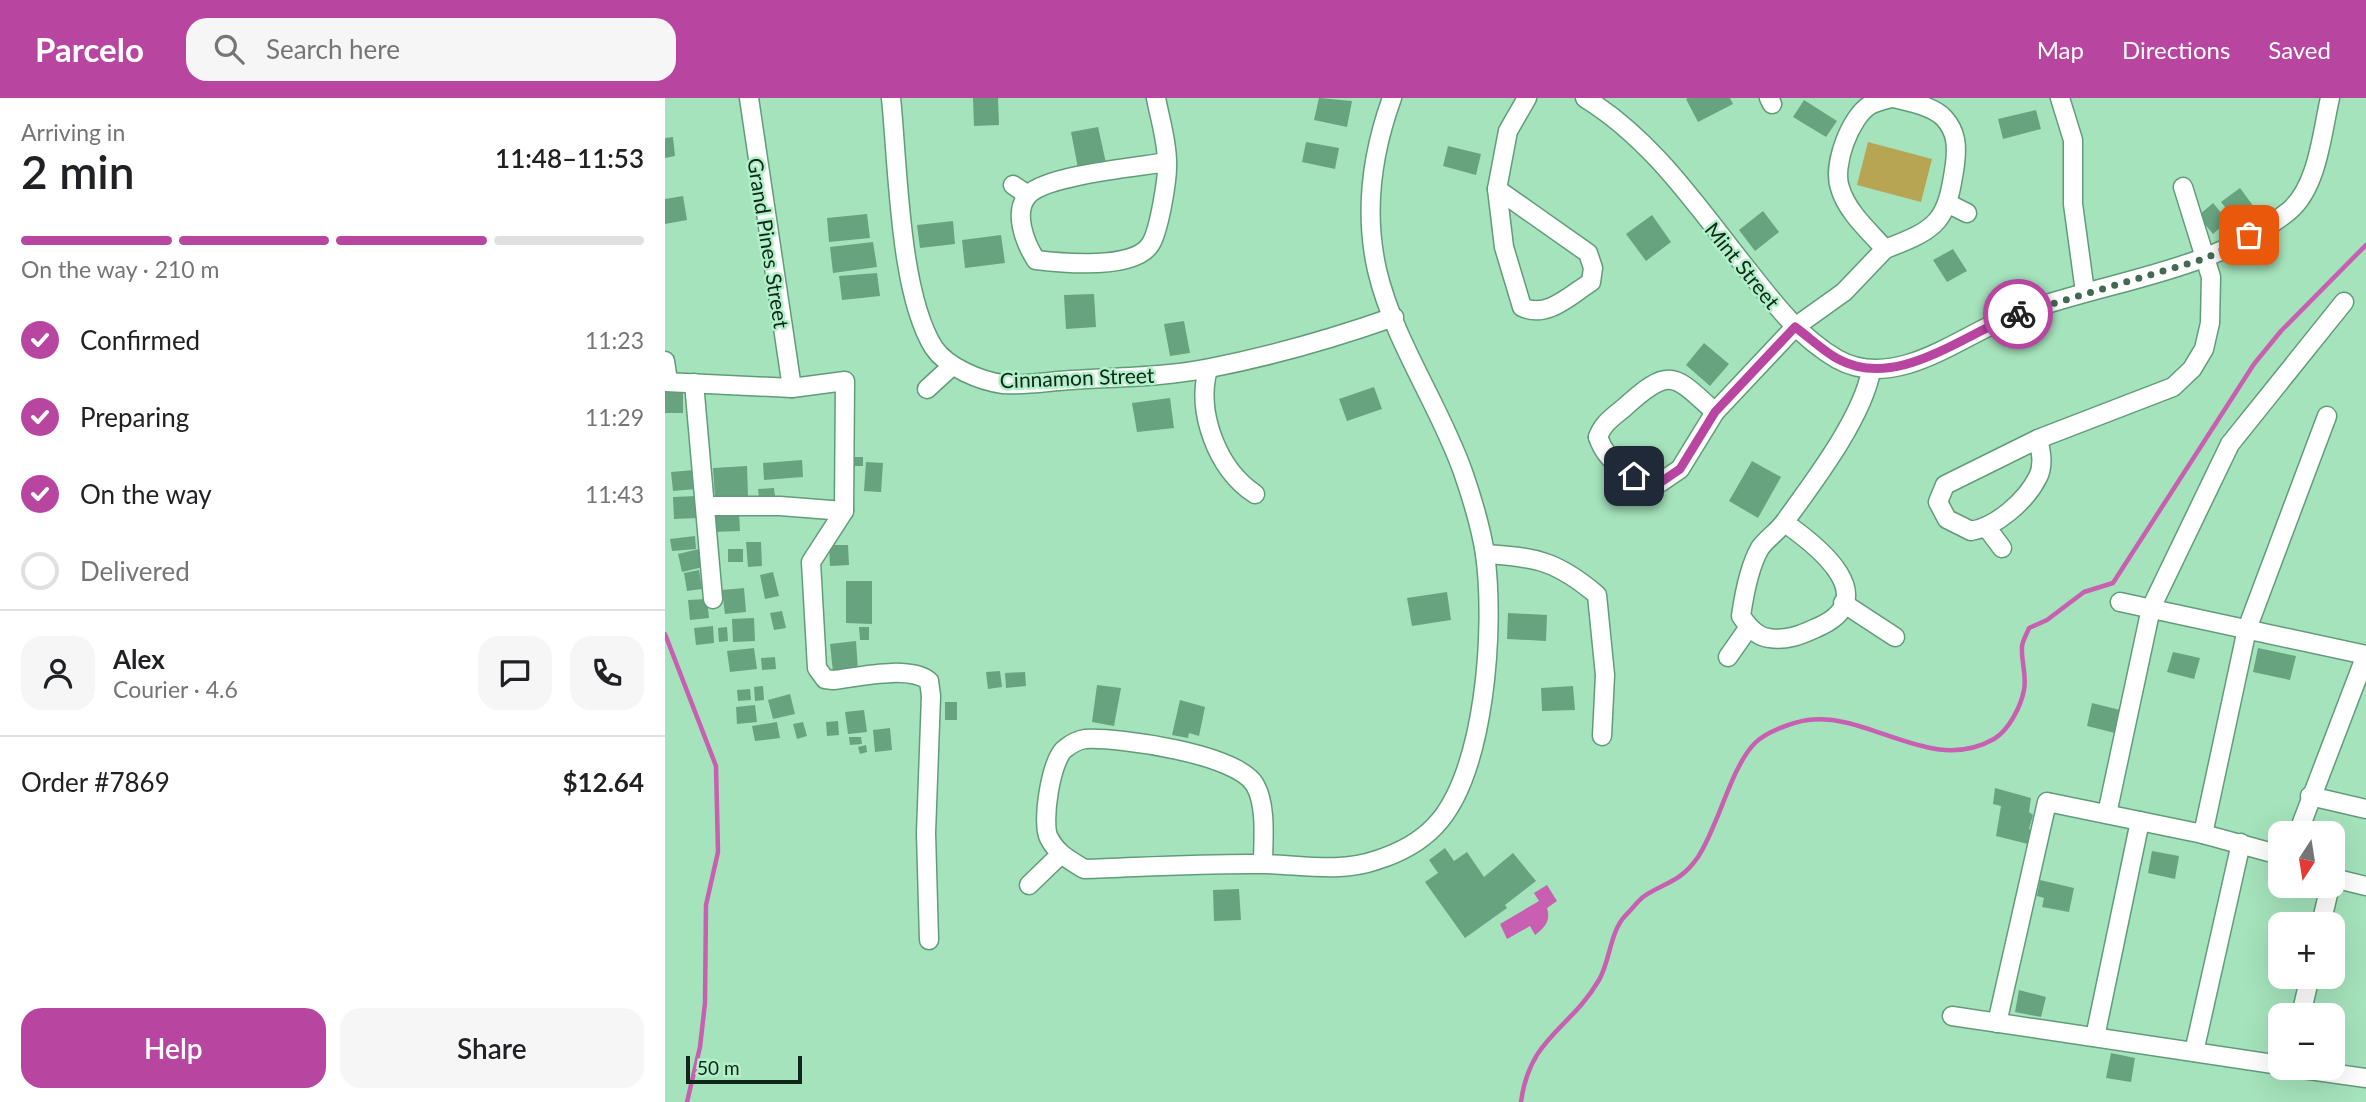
<!DOCTYPE html>
<html lang="en">
<head>
<meta charset="utf-8">
<style>
	:root { --surface:#fff; --page:#f6f6f6; --text:#202124; --muted:#757577; --line:#e0e0e0; --accent:#b846a0 }
	body { margin:0; font-family:Lato,sans-serif; background:var(--page); color:var(--text); height:100vh; display:flex; flex-direction:column; font-size:26px; white-space:nowrap }
	* { box-sizing:border-box; margin:0 }
	p { font-size:23px; color:var(--muted) }
	.icon { flex:none; width:38px; height:38px; fill:none; stroke:currentColor; stroke-width:2; stroke-linecap:round; stroke-linejoin:round }
	.map { position:relative; flex:1; overflow:hidden }
	.details { display:flex; flex-direction:column; background:var(--surface); width:665px }
	.details>* { flex:none }
	.needle { width:46px; rotate:192deg }
	.buttons { position:absolute; left:1603px; top:723px; display:grid; gap:14px }
	.buttons a { display:grid; place-items:center; width:77px; height:77px; border-radius:14px; background:var(--surface); box-shadow:0 7px 28px #0002; font-size:35px }
	.scale { position:absolute; left:21px; bottom:18px; width:116px; box-sizing:border-box; padding-left:7px; border:4px solid #0e2719; border-top:0; font-size:19px; line-height:24px; white-space:nowrap; color:#0e2719; -webkit-text-stroke:5px #b2f0c9; paint-order:stroke }
	.pin { position:absolute; display:grid; place-items:center; width:60px; height:60px; color:#fff; margin:-30px; border-radius:14px; box-shadow:0 4px 10px #0006 }
	.courier { position:absolute; display:grid; place-items:center; width:70px; height:70px; margin:-35px; border:5px solid #b846a0; border-radius:50%; background:#fff; color:#222; box-shadow:0 2px 9px #0007 }
	.summary em { font-style:normal; font-weight:600 }
	.summary div { display:flex; flex-direction:column-reverse }
	.summary { display:flex; align-items:center; justify-content:space-between; height:119px; padding:0 21px }
	h1 { font-size:46px; font-weight:600; line-height:52px }
	.bar { display:grid; grid-template-columns:repeat(4,1fr); gap:10px 7px; align-content:center; height:84px; padding:0 21px }
	.bar i { height:9px; border-radius:5px; background:var(--line) }
	.bar .on { background:var(--accent) }
	.bar p { grid-column:span 4 }
	.line { display:flex; align-items:center; gap:18px; padding:0 21px; border-top:2px solid var(--line) }
	.line div { flex:1 }
	.round { display:grid; place-items:center; flex:none; width:74px; height:74px; border-radius:21px; background:var(--page) }
	ol { padding:0 21px; list-style:none }
	li { display:flex; align-items:center; gap:21px; height:77px }
	li p { margin-inline-start:auto }
	li .icon { padding:7px; border-radius:50%; background:var(--accent); color:#fff; stroke-width:4 }
	li:last-child { color:var(--muted) }
	li i { width:38px; height:38px; border:4px solid var(--line); border-radius:50% }
	.button { display:flex; gap:14px; margin-top:auto; padding:14px 21px }
	.button a { flex:1; height:80px; border-radius:21px; background:var(--accent); color:#fff; font-size:28px; font-weight:600; line-height:80px; text-align:center }
	.button a+a { background:var(--page); color:var(--text) }
	header { display:flex; align-items:center; gap:42px; box-sizing:border-box; height:98px; padding:0 35px; background:var(--accent); color:#fff }
	header strong { font-size:33px }
	nav { display:flex; gap:38px; margin-inline-start:auto; font-size:24px }
	.search { width:490px; height:63px; background:var(--page); display:flex; align-items:center; gap:18px; box-sizing:border-box; padding:0 24px; border-radius:21px; color:var(--muted); font-size:26px }
	main { display:flex; flex:1; min-height:0 }
	.map>svg:first-child { display:block }
</style>
</head>
<body>
<header>
<strong>Parcelo</strong>
<div class="search"><svg class="icon" aria-label="search" viewBox="0 0 24 24"><circle cx="10" cy="10" r="6"/><path d="M15 15l6 6"/></svg>Search here</div>
<nav><a>Map</a><a>Directions</a><a>Saved</a></nav>
</header>
<main>
<section class="details">
<div class="summary"><div><h1>2 min</h1><p>Arriving in</p></div><em>11:48–11:53</em></div>
<div class="bar"><i class="on"></i><i class="on"></i><i class="on"></i><i></i><p>On the way · 210 m</p></div>
<ol>
<li><svg class="icon" aria-label="check" viewBox="0 0 24 24"><path d="M5 12l5 5 9-10"/></svg>Confirmed<p>11:23</p></li>
<li><svg class="icon" aria-label="check" viewBox="0 0 24 24"><path d="M5 12l5 5 9-10"/></svg>Preparing<p>11:29</p></li>
<li><svg class="icon" aria-label="check" viewBox="0 0 24 24"><path d="M5 12l5 5 9-10"/></svg>On the way<p>11:43</p></li>
<li><i></i>Delivered</li>
</ol>
<div class="line" style="height:126px"><a class="round"><svg class="icon" aria-label="person" viewBox="0 0 24 24"><circle cx="12" cy="8" r="4"/><path d="M4 21q1-7 8-7t8 7"/></svg></a><div><b>Alex</b><p>Courier · 4.6</p></div><a class="round"><svg class="icon" aria-label="chat" viewBox="0 0 24 24"><path d="M4 5h16v11H9l-5 4z"/></svg></a><a class="round"><svg class="icon" aria-label="phone" viewBox="0 0 24 24"><path d="M5 4h4l2 5-3 2q2 4 5 5l2-3 5 2v4C11 20 4 13 5 4z"/></svg></a></div>
<div class="line" style="height:91px"><div>Order #7869</div><b>$12.64</b></div>
<div class="button"><a>Help</a><a>Share</a></div>
</section>
<div class="map">
<svg width="1701" height="1004" viewBox="0 0 1701 1004">
	<rect width="100%" height="100%" fill="#a5e3bc"/>
	<!-- green -->
	<path fill="#b7a554" d="M1203,44L1267,61L1256,104L1192,87Z"/>
	<!-- water -->
	<path fill="#c85fb0" d="M882,787L892,803L882,810C886,823 880,829 870,837L865,828L842,841L835,826L874,803L869,795Z"/>
	<g fill="none" stroke-linecap="round" stroke-linejoin="round">
		<!-- stream -->
		<g stroke="#c85fb0" stroke-width="4.5">
			<path d="M0,536L51,668L53,754L41,807L40,905L35,949L22,1004"/>
			<path d="M856,1004C865,938 905,932 934,882C945,863 945,834 960,818C966,812 972,804 978,799C1000,784 1015,785 1033,759C1054,727 1066,669 1090,645C1101,634 1128,624 1143,622C1205,614 1266,677 1329,641C1344,632 1356,608 1359,592C1362,578 1356,563 1357,549C1357,543 1362,536 1364,530L1382,522L1419,494L1448,485L1589,266L1616,233L1701,147"/>
		</g>
	</g>
	<!-- building -->
	<g fill="#68a37f">
		<path d="M308,0H333L334,27L309,28Z"/>
		<path d="M654,0L687,3L682,29L649,22Z"/>
		<path d="M1023,0H1065L1068,6L1033,24L1021,1Z"/>
		<path d="M1139,2L1172,23L1161,39L1128,19Z"/>
		<path d="M1371,12L1376,31L1338,41L1333,21Z"/>
		<path d="M433,29L441,65L413,70L406,34Z"/>
		<path d="M8,39L10,58L0,60V40Z"/>
		<path d="M641,44L674,50L670,71L637,64Z"/>
		<path d="M783,48L816,56L811,77L778,68Z"/>
		<path d="M1575,90L1589,109L1571,123L1556,104Z"/>
		<path d="M18,98L22,122L0,126V101Z"/>
		<path d="M1548,105L1563,123L1548,136L1533,118Z"/>
		<path d="M1098,113L1114,134L1090,153L1074,132Z"/>
		<path d="M202,116L205,140L164,144L162,120Z"/>
		<path d="M987,117L1006,144L981,163L961,136Z"/>
		<path d="M288,123L290,146L255,150L252,127Z"/>
		<path d="M336,137L340,165L300,170L297,142Z"/>
		<path d="M208,144L212,169L168,175L165,149Z"/>
		<path d="M1288,151L1302,173L1282,184L1268,162Z"/>
		<path d="M212,175L215,198L177,202L174,178Z"/>
		<path d="M429,196L431,229L401,231L399,197Z"/>
		<path d="M519,223L525,255L505,258L499,226Z"/>
		<path d="M1039,245L1064,266L1045,288L1021,267Z"/>
		<rect x="0" y="289" width="18" height="26"/>
		<path d="M709,289L717,311L682,323L674,301Z"/>
		<path d="M505,300L509,330L472,334L467,305Z"/>
		<path d="M186,359H198V368H185Z"/>
		<path d="M137,362L138,379L99,382L98,365Z"/>
		<path d="M1087,363L1116,379L1093,420L1064,403Z"/>
		<path d="M201,364L218,365L216,394L199,393Z"/>
		<path d="M82,368L83,398L50,400L48,370Z"/>
		<path d="M29,372L31,391L8,393L6,374Z"/>
		<path d="M109,390L110,398L94,399L93,391Z"/>
		<path d="M32,398L33,420L9,421L8,399Z"/>
		<path d="M74,414L75,433L48,434L47,415Z"/>
		<path d="M30,438L31,451L7,453L5,441Z"/>
		<path d="M81,444H96L97,468L83,469Z"/>
		<path d="M164,447H183L184,467L165,468Z"/>
		<path d="M34,451L38,469L17,474L13,456Z"/>
		<rect x="63" y="451" width="15" height="13"/>
		<path d="M34,472L37,491L22,493L19,475Z"/>
		<path d="M108,474L114,498L100,501L95,477Z"/>
		<path d="M181,483H207V526L181,525Z"/>
		<path d="M79,490L81,514L60,516L57,492Z"/>
		<path d="M782,494L786,522L747,528L742,500Z"/>
		<path d="M42,501L44,520L25,522L23,502Z"/>
		<path d="M117,513L121,530L109,532L105,515Z"/>
		<path d="M843,515L882,517L881,543L842,541Z"/>
		<path d="M89,520L90,543L68,544L67,521Z"/>
		<path d="M48,528L49,545L31,547L29,530Z"/>
		<path d="M62,529L63,543L54,544L53,530Z"/>
		<path d="M194,529H204V542H195Z"/>
		<path d="M191,543L193,572L168,574L165,546Z"/>
		<path d="M89,550L92,571L65,574L62,553Z"/>
		<path d="M1593,550L1631,558L1625,582L1588,574Z"/>
		<path d="M1508,554L1535,560L1529,581L1502,574Z"/>
		<path d="M110,559L111,571L97,572L96,560Z"/>
		<path d="M335,573L337,589L323,591L321,574Z"/>
		<path d="M360,574L361,588L341,590L340,575Z"/>
		<path d="M432,587L456,590L449,628L427,624Z"/>
		<path d="M98,588L99,602L90,603L89,589Z"/>
		<path d="M908,588L910,612L877,613L876,590Z"/>
		<path d="M85,591L86,602L73,603L72,592Z"/>
		<path d="M125,596L130,616L108,621L103,602Z"/>
		<path d="M515,602L540,609L534,638L524,635L523,640L507,637Z"/>
		<rect x="280" y="604" width="12" height="18"/>
		<path d="M1427,605L1455,612L1450,635L1422,628Z"/>
		<path d="M90,607L92,624L72,626L71,609Z"/>
		<path d="M199,612L202,634L183,636L180,614Z"/>
		<path d="M173,623L174,637L162,638L161,624Z"/>
		<path d="M112,624L115,640L90,643L87,628Z"/>
		<path d="M138,624L142,638L132,641L128,626Z"/>
		<path d="M225,630L227,652L210,654L208,632Z"/>
		<path d="M184,639H196L197,646L185,647Z"/>
		<path d="M201,647L202,654L195,656L193,649Z"/>
		<path d="M1330,690L1366,700L1364,714L1368,717L1364,731L1368,733L1363,746L1331,738L1336,708L1328,706Z"/>
		<path d="M780,750L789,763L802,754L819,779L848,755L871,783L840,807L842,810L800,840L760,784L773,775L764,762Z"/>
		<path d="M1487,753L1514,758L1510,781L1483,775Z"/>
		<path d="M1375,782L1409,790L1404,814L1377,809L1379,800L1372,798Z"/>
		<path d="M574,791L576,822L549,823L548,792Z"/>
		<path d="M1354,892L1381,899L1376,919L1350,914Z"/>
		<path d="M1446,955L1470,960L1466,984L1441,980Z"/>
	</g>
	<g fill="none" stroke-linecap="round" stroke-linejoin="round">
		<!-- minor casing -->
		<g stroke="#619c79" stroke-width="21">
			<g id="minor">
				<path d="M84,0L127,290"/>
				<path d="M226,0C233,67 234,195 269,250C282,269 315,283 338,286C360,288 385,283 407,282C453,279 500,279 545,270C607,258 669,240 729,219"/>
				<path d="M491,0C495,21 502,43 502,64C503,80 494,134 485,147C468,172 396,165 371,162C360,145 347,113 364,96C384,77 472,69 502,64"/>
				<path d="M920,0C990,43 1035,113 1086,176C1111,208 1136,240 1172,261C1195,274 1219,273 1243,266C1280,255 1313,231 1349,217C1439,183 1547,175 1624,113C1653,89 1657,34 1665,0"/>
				<path d="M1104,0L1107,6"/>
				<path d="M1226,0C1219,2 1211,4 1205,7C1185,19 1167,68 1175,90C1182,114 1204,133 1220,151C1274,131 1282,123 1290,66C1292,49 1292,34 1279,20C1268,8 1244,4 1229,0"/>
				<path d="M1395,0L1408,42V106L1420,194"/>
				<path d="M348,87L363,97"/>
				<path d="M832,91L923,155L928,170L926,184C904,198 882,221 857,209L839,149Z"/>
				<path d="M832,91L843,33L862,0"/>
				<path d="M1284,106L1302,115"/>
				<path d="M0,263L3,283"/>
				<path d="M543,271C531,314 552,371 590,396"/>
				<path d="M0,284L127,290L180,283L179,413L146,464L152,570L160,581L168,582C193,579 244,567 264,583L266,598L261,735L264,842"/>
				<path d="M29,285L48,501"/>
				<path d="M262,291L287,268"/>
				<path d="M933,339C943,368 967,378 996,384L1015,371L1050,314L1130,229L1179,194L1220,151"/>
				<path d="M933,339C938,324 950,318 961,308C1006,267 1010,278 1050,314"/>
				<path d="M1373,341C1376,353 1379,367 1373,379C1361,403 1331,429 1306,433L1282,421L1273,404L1280,387L1373,341L1508,289L1527,271L1539,251L1545,225L1546,179L1518,89"/>
				<path d="M40,408H115L179,413"/>
				<path d="M1120,425C1153,448 1220,501 1151,530C1136,537 1121,543 1104,540C1092,539 1082,527 1076,518C1079,497 1084,469 1095,450C1102,440 1114,433 1121,422C1150,382 1197,320 1206,273"/>
				<path d="M1322,430L1337,450"/>
				<path d="M820,456C871,459 892,463 932,497L940,577L937,638"/>
				<path d="M1455,504L1701,557"/>
				<path d="M1178,505L1230,539"/>
				<path d="M1063,559L1084,529"/>
				<path d="M1645,698L1701,711"/>
				<path d="M1442,716L1486,510L1565,346L1679,204"/>
				<path d="M1633,735L1701,557"/>
				<path d="M1538,736L1582,531L1662,318"/>
				<path d="M598,766C598,743 602,708 590,687C573,656 454,639 420,641C414,642 406,646 401,650C386,659 376,726 384,740C392,756 405,762 419,771C479,769 540,765 600,766C638,767 675,775 712,762C734,755 754,745 770,728C821,675 830,527 820,456C816,430 807,400 798,374C774,306 729,244 712,172C699,114 707,55 727,0"/>
				<path d="M1668,780L1701,788"/>
				<path d="M364,787L395,757"/>
				<path d="M1656,826L1665,788"/>
				<path d="M1636,917L1645,878"/>
				<path d="M1287,918L1615,967"/>
				<path d="M1332,925L1382,704L1538,736L1615,757"/>
				<path d="M1430,939L1475,723"/>
				<path d="M1529,954L1576,745"/>
				<path d="M1630,970L1701,980"/>
			</g>
		</g>
		<!-- minor -->
		<use href="#minor" stroke="#fff" stroke-width="18"/>
	</g>
	<g fill="none" stroke-linecap="round" stroke-linejoin="round">
		<!-- done -->
		<path stroke="#436952" stroke-width="7" stroke-dasharray="0 12.6" d="M1353,216L1542,160L1584,137"/>
		<!-- route -->
		<path stroke="#b846a0" stroke-width="9" d="M969,378L996,384L1015,371L1050,314L1130,229C1144,239 1158,253 1173,261C1232,293 1298,236 1353,216"/>
	</g>
	<g text-anchor="middle" dominant-baseline="central" stroke-width="5" stroke-linejoin="round" paint-order="stroke">
		<!-- street labels -->
		<g font-size="21" fill="#0e2719" stroke="#b2f0c9">
			<text transform="translate(104 145) rotate(81)">Grand Pines Street</text>
			<text transform="translate(1078 167) rotate(51)">Mint Street</text>
			<text transform="translate(412 279) rotate(-2)">Cinnamon Street</text>
		</g>
	</g>
</svg>
<div class="buttons">
<a><svg class="needle" viewBox="-14 -14 28 28"><path d="M0-13l5 13h-10z" fill="#e53935"/><path d="M0 13l5-13h-10z" fill="#757577"/></svg></a>
<a>+</a>
<a>−</a>
</div>
<div class="scale">50 m</div>
<div class="pin" style="left:1584px;top:137px;background:#ea580c"><svg class="icon" aria-label="bag" viewBox="0 0 24 24"><path d="M5 8h14l-1 12H6zM9 8a3 3 0 0 1 6 0"/></svg></div>
<div class="pin" style="left:969px;top:378px;background:#1f2937"><svg class="icon" aria-label="home" viewBox="0 0 24 24"><path d="M3 11l9-7 9 7M6 9v11h12V9"/></svg></div>
<div class="courier" style="left:1353px;top:216px"><svg class="icon" aria-label="bike" viewBox="0 0 24 24"><circle cx="6" cy="16" r="4"/><circle cx="18" cy="16" r="4"/><path d="M6 16l4-8h5l3 8M10 8l3 8H6M13 5h3"/></svg></div>
</div>
</main>
</body>
</html>
